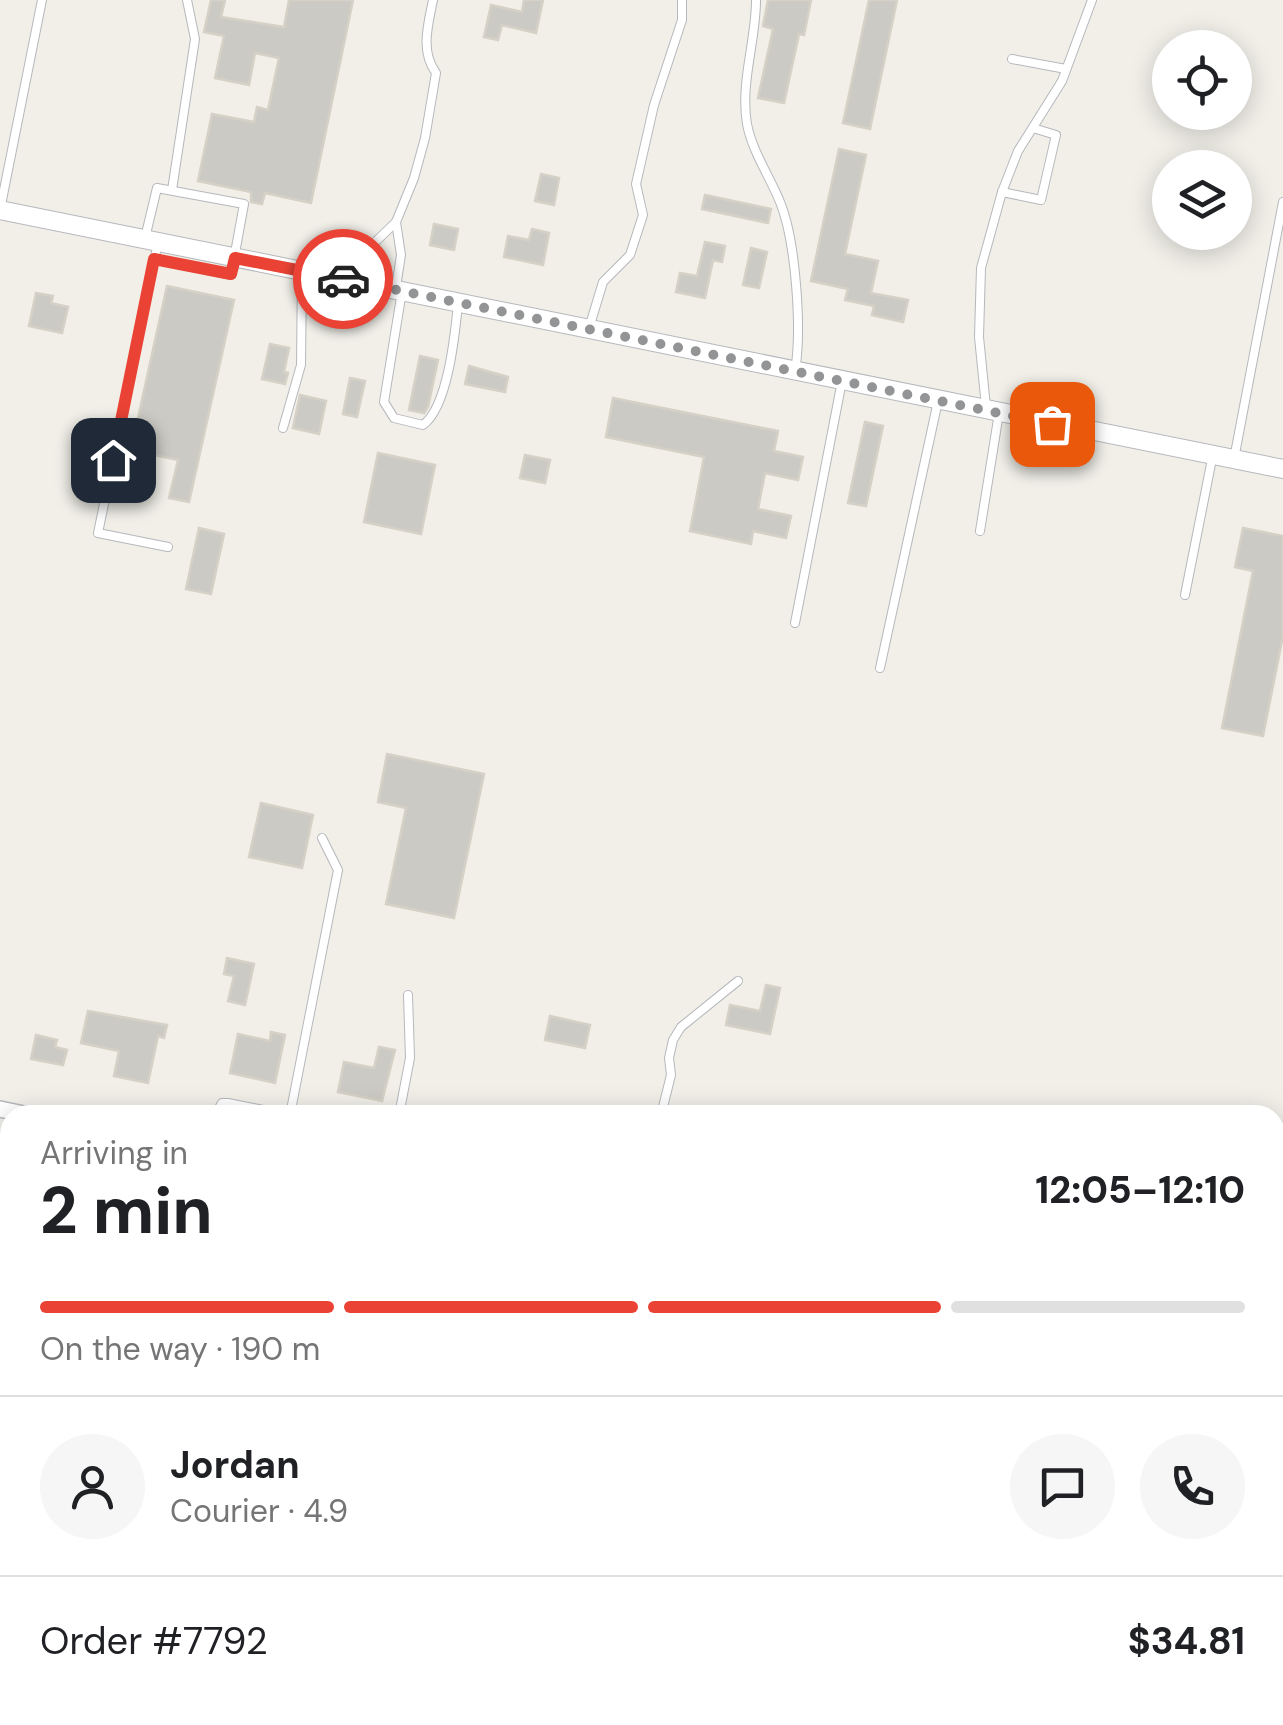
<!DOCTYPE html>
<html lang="en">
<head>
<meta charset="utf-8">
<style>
	:root { --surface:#fff; --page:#f6f6f6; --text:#202124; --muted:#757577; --line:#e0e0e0; --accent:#ea4335 }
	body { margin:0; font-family:"DM Sans",sans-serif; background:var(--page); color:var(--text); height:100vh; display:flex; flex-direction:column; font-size:38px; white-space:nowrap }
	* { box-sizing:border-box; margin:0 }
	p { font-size:32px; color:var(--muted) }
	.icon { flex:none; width:55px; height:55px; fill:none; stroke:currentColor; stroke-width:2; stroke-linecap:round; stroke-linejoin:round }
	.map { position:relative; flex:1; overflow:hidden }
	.side { position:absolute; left:0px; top:1105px; width:1285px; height:620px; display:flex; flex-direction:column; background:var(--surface); border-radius:30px 30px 0 0; box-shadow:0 5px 25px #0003 }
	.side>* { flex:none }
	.buttons { position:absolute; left:1152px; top:30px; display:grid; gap:20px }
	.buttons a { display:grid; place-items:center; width:100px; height:100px; border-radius:50%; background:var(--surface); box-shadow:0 5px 25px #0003; font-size:50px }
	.pin { position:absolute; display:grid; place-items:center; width:85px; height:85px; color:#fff; margin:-42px; border-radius:20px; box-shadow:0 5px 15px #0006 }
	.courier { position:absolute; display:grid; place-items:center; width:100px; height:100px; margin:-50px; border:8px solid #ea4335; border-radius:50%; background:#fff; color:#222; box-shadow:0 2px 12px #0007 }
	.overview em { font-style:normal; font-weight:800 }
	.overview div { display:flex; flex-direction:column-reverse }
	.overview { display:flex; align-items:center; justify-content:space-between; height:170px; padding:0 40px }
	h1 { font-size:65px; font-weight:800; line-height:75px }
	.bar { display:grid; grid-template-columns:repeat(4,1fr); gap:15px 10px; align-content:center; height:120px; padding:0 40px }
	.bar i { height:12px; border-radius:8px; background:var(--line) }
	.bar .on { background:var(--accent) }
	.bar p { grid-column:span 4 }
	.line { display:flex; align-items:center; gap:25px; padding:0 40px; border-top:2px solid var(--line) }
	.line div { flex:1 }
	.round { display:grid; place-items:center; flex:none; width:105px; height:105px; border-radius:52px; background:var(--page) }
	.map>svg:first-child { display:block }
</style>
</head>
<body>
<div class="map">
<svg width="1283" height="1725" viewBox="0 0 1283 1725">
	<rect width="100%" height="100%" fill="#f1efe8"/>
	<!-- building -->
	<g fill="#cccac5" stroke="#d6d1c6" stroke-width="2.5">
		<path d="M211,0H225L221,17L284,27L289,0H353L311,203L265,193L262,204L251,202V192L198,181L212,114L254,122L257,107L268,110L279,58L255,53L249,85L215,78L224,36L204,32Z"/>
		<path d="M524,0H543L536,33L502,25L498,40L484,37L491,5L522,12Z"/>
		<path d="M768,0H811L804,35L799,34L784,103L758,98L773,29L763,26Z"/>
		<path d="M869,0H897L870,129L843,123Z"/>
		<path d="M839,149L866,155L845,254L878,261L871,293L908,300L903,322L872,315L874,306L845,300L848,289L811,281Z"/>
		<path d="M541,174L559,178L554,205L535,201Z"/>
		<path d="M705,195L771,209L768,223L702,209Z"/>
		<path d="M434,224L458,229L454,250L430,245Z"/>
		<path d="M532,229L549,233L543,265L504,257L508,236L529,240Z"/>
		<path d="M705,242L725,246L722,262L713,260L705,298L676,292L680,273L697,276Z"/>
		<path d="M751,248L767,252L759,288L743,285Z"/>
		<path d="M167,286L234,300L189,502L169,498L178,460L131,450Z"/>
		<path d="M36,293L53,296L51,303L68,307L62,333L29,326Z"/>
		<path d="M270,344L289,348L284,372L288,373L285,384L262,379Z"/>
		<path d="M420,356L438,360L428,407L424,413L409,410Z"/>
		<path d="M469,366L508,377L505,392L465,384Z"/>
		<path d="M350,378L365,381L357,417L343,414Z"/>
		<path d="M300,395L326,401L319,434L293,428Z"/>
		<path d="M613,398L778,431L774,451L803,457L798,480L765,473L758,509L791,516L786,538L753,531L751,544L690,531L704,457L606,437Z"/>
		<path d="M865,422L883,426L866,506L848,503Z"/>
		<path d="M378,453L435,465L421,534L364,522Z"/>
		<path d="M525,455L550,460L545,483L520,478Z"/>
		<path d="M199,528L224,534L211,594L186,589Z"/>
		<path d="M1243,528L1283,536V636L1263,736L1222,728L1253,571L1235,567Z"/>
		<path d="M387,754L484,774L454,918L386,904L406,808L378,802Z"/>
		<path d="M261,803L313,815L302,868L249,857Z"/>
		<path d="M227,958L254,964L245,1005L228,1001L234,976L224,974Z"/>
		<path d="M766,985L780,988L770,1034L726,1025L730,1005L760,1011Z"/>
		<path d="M88,1011L167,1025L164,1038L158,1036L148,1083L114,1076L119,1051L81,1043Z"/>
		<path d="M550,1016L590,1025L585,1048L545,1040Z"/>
		<path d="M271,1032L285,1035L275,1083L230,1073L238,1034L270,1041Z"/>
		<path d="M36,1035L57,1040L55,1047L67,1050L63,1065L31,1059Z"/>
		<path d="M379,1047L395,1050L382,1101L338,1092L344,1062L374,1068Z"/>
	</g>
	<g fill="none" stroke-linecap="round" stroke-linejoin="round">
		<!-- service casing -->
		<g stroke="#b5b8bc" stroke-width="10">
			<g id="service">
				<path d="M756,0C756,41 740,83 747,124C752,151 770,177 780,202C796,241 802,330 795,371"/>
				<path d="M1012,59L1066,69"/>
				<path d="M172,190L195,39L187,0"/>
				<path d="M1002,192L1041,200L1056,135L1033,128"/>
				<path d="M0,210L42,0"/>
				<path d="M396,222L401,255L396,287"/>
				<path d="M145,238L157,188L244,204L231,275L154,259"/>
				<path d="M158,242L98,533L168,547"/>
				<path d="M361,283L370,247L396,222L414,178L425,138L436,73C420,51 428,25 433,0"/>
				<path d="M402,291L384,402L394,418L423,425C448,407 455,334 458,304"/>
				<path d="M589,328L603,282L630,255L643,215L636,184L654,105L682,20V0"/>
				<path d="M986,407L979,337L981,268L1002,192L1018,151L1062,81L1092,0"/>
				<path d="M283,428L301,365L302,271"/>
				<path d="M1234,459L1283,202"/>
				<path d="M980,531L999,413"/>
				<path d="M1185,595L1213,454"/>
				<path d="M795,623L842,381"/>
				<path d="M880,668L938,401"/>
				<path d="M215,1115L222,1103H228L288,1115"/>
				<path d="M290,1115L338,870L322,838"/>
				<path d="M399,1115L410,1058L408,995"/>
				<path d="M661,1115L671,1075L669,1058L673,1040L681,1027L738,981"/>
				<path d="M1275,1265L1283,1227"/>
				<path d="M0,1354L10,1306"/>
				<path d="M96,1725L98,1715"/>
				<path d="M502,1725L504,1716"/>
			</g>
		</g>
		<!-- minor casing -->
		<g stroke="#b5b8bc" stroke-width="18">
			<g id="minor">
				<path d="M0,1109L29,1115"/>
				<path d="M1275,1373L1283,1374"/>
			</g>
		</g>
		<!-- tertiary casing -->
		<g stroke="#b5b8bc" stroke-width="20">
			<path id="tertiary" d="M0,210L1283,469"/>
		</g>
		<!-- service -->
		<use href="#service" stroke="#fff" stroke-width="8"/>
		<!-- minor -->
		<use href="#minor" stroke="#fff" stroke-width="15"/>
		<!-- tertiary -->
		<use href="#tertiary" stroke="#fff" stroke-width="18"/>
	</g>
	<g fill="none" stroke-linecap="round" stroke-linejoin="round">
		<!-- done -->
		<path stroke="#929495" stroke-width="10" stroke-dasharray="0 18" d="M343,279L1052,424"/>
		<!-- route -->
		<path stroke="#ea4335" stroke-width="12" d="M113,460L154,259L231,274L235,258L343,279"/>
	</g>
</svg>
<div class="buttons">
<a><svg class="icon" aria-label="locate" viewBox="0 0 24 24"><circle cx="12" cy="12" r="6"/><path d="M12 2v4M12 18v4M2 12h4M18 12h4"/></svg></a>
<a><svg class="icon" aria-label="layers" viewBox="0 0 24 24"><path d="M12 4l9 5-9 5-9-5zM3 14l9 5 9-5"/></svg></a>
</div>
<div class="pin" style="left:1052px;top:424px;background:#ea580c"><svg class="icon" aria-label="bag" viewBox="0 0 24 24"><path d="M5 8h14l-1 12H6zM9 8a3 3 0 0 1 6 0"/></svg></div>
<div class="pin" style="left:113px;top:460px;background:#1f2937"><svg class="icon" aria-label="home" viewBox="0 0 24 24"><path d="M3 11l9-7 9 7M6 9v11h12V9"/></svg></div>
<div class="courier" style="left:343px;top:279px"><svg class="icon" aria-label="car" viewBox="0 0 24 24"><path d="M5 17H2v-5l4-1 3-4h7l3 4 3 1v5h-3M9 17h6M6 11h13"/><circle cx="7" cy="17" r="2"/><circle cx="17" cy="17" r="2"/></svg></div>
<section class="side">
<div class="overview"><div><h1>2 min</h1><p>Arriving in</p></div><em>12:05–12:10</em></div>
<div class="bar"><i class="on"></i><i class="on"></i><i class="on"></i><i></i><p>On the way · 190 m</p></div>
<div class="line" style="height:180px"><a class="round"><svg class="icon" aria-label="person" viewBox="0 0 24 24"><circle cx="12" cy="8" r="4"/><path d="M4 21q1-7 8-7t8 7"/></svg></a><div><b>Jordan</b><p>Courier · 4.9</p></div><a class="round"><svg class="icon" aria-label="chat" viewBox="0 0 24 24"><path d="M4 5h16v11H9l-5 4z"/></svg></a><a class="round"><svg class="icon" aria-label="phone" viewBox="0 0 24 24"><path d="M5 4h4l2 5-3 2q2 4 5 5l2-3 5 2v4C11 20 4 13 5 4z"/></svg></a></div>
<div class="line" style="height:130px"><div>Order #7792</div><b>$34.81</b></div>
</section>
</div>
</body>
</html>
